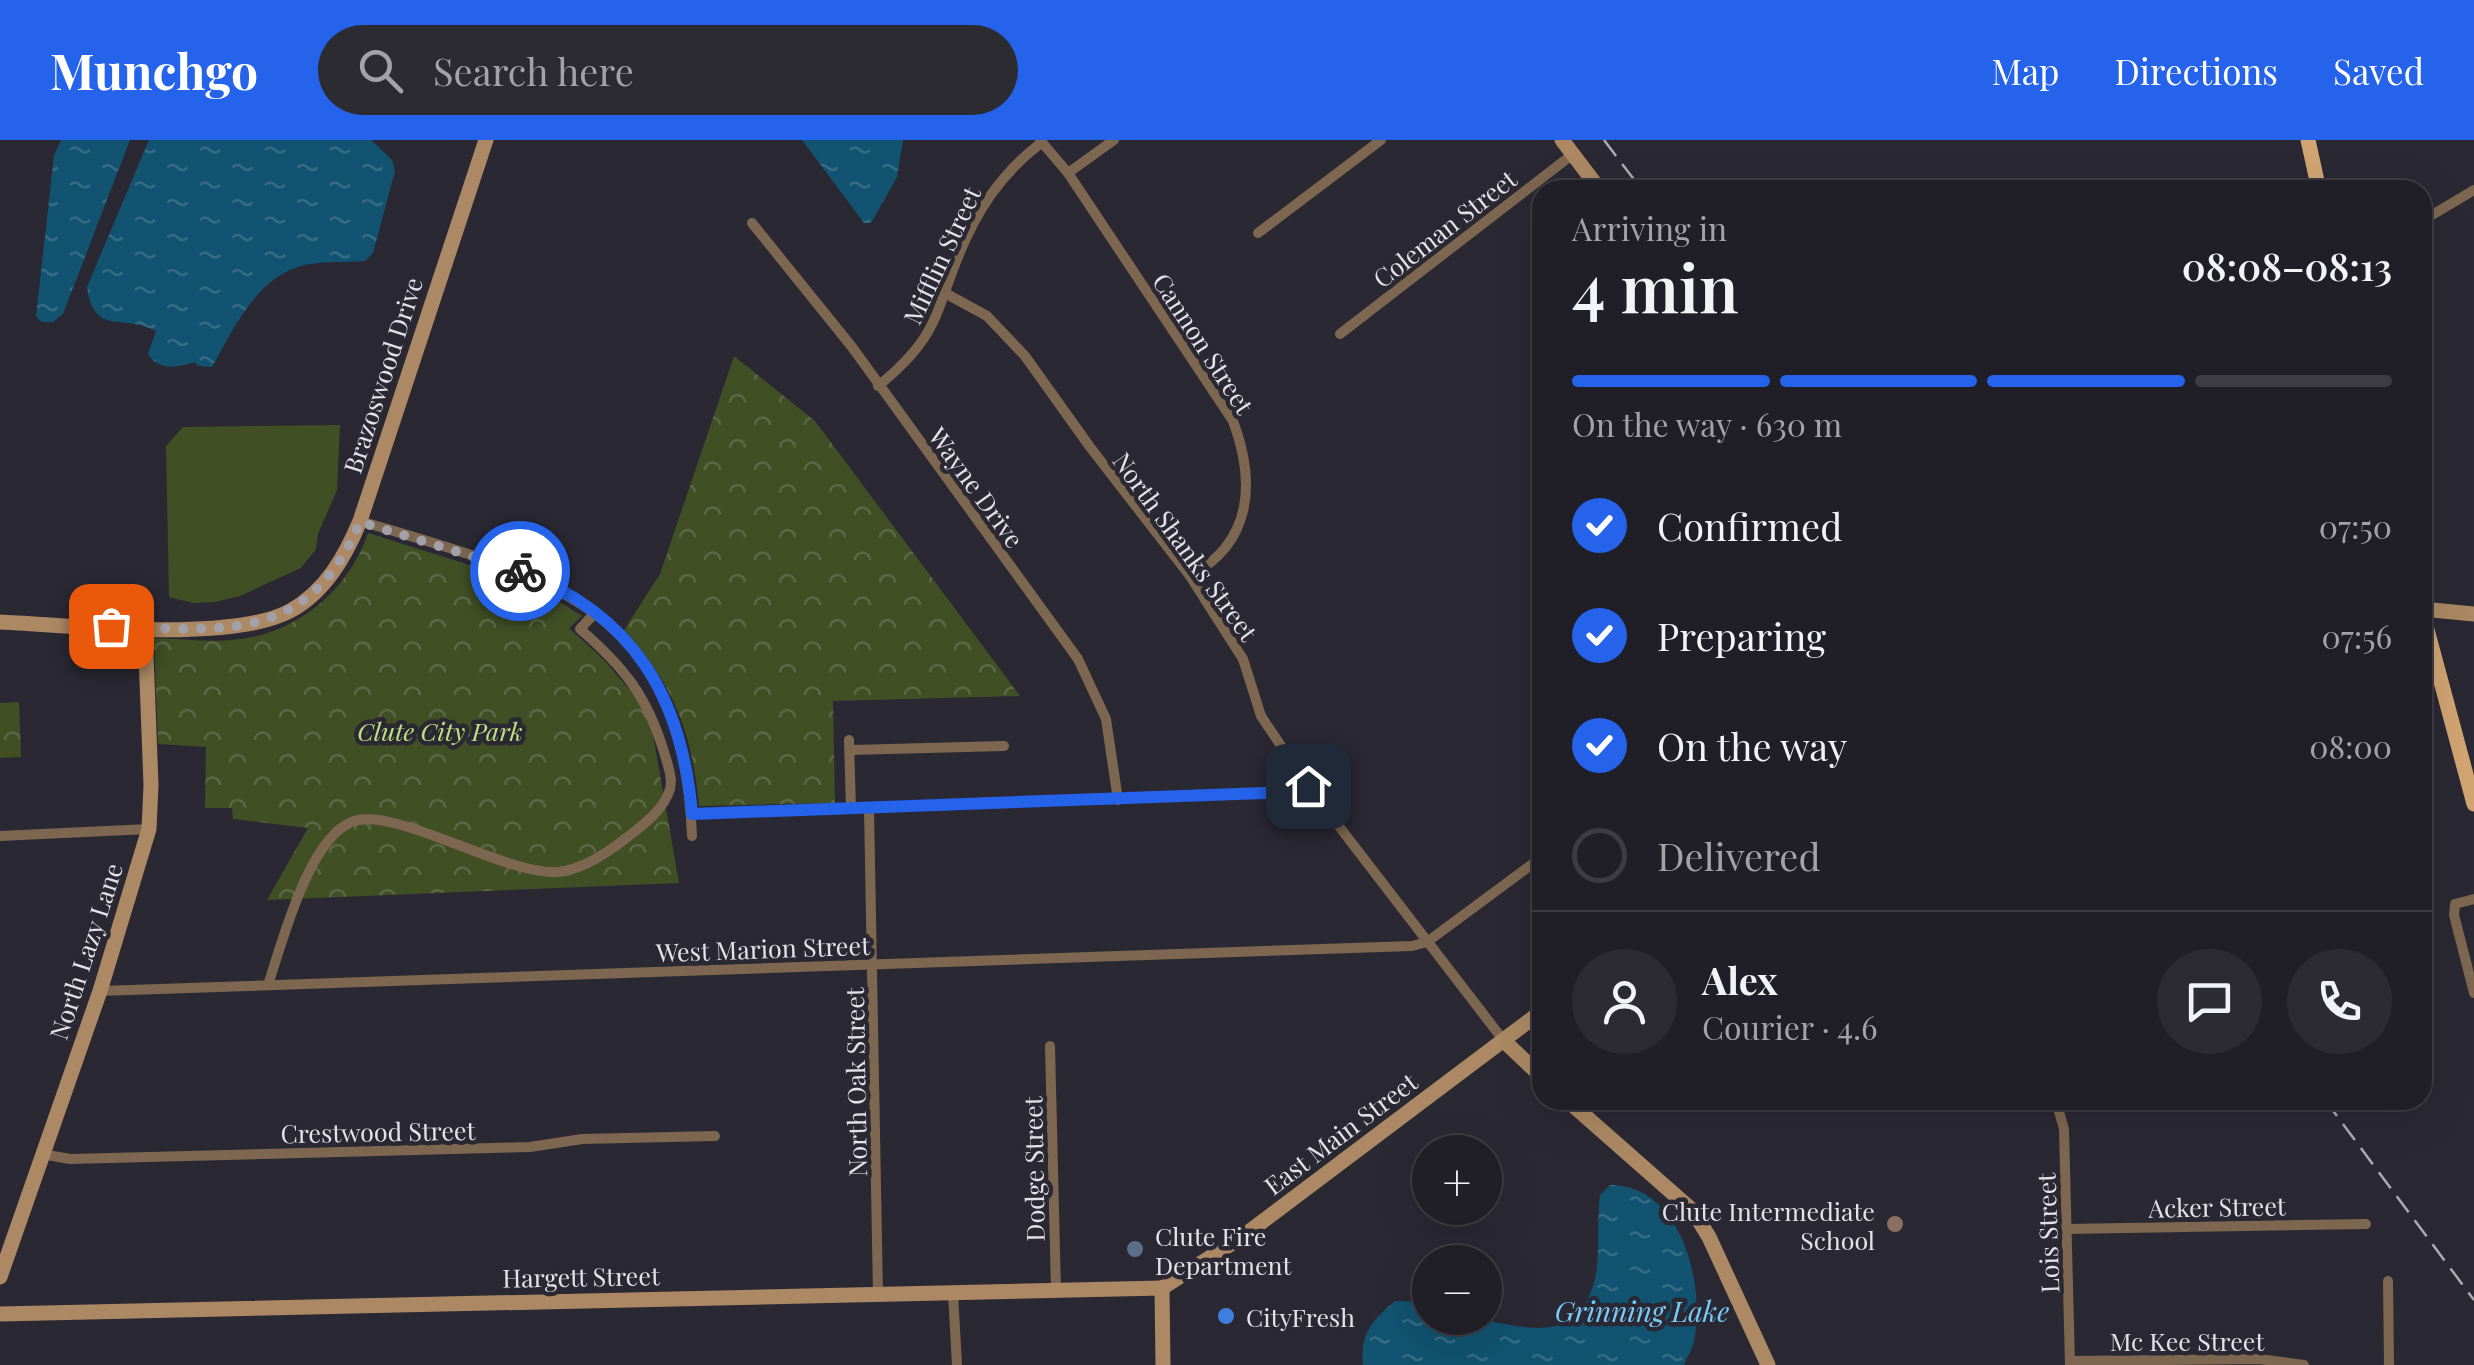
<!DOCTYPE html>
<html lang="en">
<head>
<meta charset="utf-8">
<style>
	:root { --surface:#201e26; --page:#2d2b32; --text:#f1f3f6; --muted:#a2a2a7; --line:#3d3c43; --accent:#2563eb }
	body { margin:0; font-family:"Playfair Display",serif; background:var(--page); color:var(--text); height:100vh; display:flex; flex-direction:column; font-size:38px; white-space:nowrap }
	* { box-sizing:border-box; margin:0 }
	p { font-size:32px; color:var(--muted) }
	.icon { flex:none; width:55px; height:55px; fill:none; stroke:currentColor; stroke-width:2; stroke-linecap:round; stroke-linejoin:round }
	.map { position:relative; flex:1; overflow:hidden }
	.panel { position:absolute; left:1532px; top:40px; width:900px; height:930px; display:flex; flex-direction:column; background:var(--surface); border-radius:30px; box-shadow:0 10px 40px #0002,0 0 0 2px var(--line) }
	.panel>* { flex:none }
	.tools { position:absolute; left:1412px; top:995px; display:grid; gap:20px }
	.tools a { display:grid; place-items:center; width:90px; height:90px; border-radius:50%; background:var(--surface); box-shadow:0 10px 40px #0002,0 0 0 2px var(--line); font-size:50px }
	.pin { position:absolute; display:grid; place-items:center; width:85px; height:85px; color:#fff; margin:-42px; border-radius:20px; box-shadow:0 5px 15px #0006 }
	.courier { position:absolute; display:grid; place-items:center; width:100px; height:100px; margin:-50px; border:8px solid #2563eb; border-radius:50%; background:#fff; color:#222; box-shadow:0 2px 12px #0007 }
	.headline em { font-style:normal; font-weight:600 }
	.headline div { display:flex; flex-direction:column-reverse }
	.headline { display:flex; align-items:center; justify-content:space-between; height:170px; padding:0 40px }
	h1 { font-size:65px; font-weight:600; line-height:75px }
	.bar { display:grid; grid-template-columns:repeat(4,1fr); gap:15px 10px; align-content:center; height:120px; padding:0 40px }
	.bar i { height:12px; border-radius:8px; background:var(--line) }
	.bar .current { background:var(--accent) }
	.bar p { grid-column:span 4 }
	.line { display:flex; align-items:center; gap:25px; padding:0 40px; border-top:2px solid var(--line) }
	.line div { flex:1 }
	.round { display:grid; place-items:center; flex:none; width:105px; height:105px; border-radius:52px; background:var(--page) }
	ol { padding:0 40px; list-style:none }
	li { display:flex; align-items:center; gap:30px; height:110px }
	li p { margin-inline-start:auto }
	li .icon { padding:10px; border-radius:50%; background:var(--accent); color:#fff; stroke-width:4 }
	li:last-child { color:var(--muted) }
	li i { width:55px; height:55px; border:5px solid var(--line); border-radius:50% }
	header { display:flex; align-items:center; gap:60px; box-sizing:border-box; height:140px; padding:0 50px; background:var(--accent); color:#fff }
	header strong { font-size:48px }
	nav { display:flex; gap:55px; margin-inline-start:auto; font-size:35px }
	.search { width:700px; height:90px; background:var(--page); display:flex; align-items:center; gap:25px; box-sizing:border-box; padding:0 35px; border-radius:55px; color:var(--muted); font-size:38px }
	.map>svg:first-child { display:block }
</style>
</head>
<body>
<header>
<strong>Munchgo</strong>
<div class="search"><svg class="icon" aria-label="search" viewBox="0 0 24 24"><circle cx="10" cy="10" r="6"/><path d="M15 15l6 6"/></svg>Search here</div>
<nav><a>Map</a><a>Directions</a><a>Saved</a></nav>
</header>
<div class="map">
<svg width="2474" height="1225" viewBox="0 0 2474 1225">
	<defs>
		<pattern id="park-crowns" width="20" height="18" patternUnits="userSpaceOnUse" patternTransform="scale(2.5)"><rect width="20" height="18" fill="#414f25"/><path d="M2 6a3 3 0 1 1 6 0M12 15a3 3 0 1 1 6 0" fill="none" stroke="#5c6845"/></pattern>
		<pattern id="water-ripples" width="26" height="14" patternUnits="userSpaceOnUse" patternTransform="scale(2.5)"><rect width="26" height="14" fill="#115371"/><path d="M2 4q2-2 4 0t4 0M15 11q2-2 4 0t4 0" fill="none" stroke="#346b85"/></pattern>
	</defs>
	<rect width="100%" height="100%" fill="#2a2833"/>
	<!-- grass -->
	<path fill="#414f25" d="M340,285L337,350L318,394L316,409L301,428L240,456L215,462L193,463L169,457L166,306L183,287Z"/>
	<!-- park -->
	<g fill="url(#park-crowns)">
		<path d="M734,216L815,281L1020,556L833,561L835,663L699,666C692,592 674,545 624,490L660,434Z"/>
		<path d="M368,393L533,445L582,476L569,488L603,519L649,572L679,743L267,760L308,688L233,679L232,668H205L206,607L158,604L154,498C183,499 213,503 241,499C299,492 350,448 368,393Z"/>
		<path d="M19,562L21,617L0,618V563Z"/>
	</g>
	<!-- water -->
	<g fill="url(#water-ripples)">
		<path d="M61,0H130L63,174L53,182H41L36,176L54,16Z"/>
		<path d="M149,0H371L392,20L395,31L373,113L365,121C344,123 315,120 295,128C253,144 233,190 212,227L198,226L195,222C178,227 159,232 148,214L156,191C122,173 94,197 87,147Z"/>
		<path d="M802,0H903L897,37L871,83H864Z"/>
		<path d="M1610,1045C1680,1045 1704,1139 1695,1196C1694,1206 1688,1216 1684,1225H1363C1360,1194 1372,1180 1395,1161L1430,1162V1178C1443,1178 1457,1176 1469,1178C1515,1183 1570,1209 1592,1149C1602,1122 1596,1084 1600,1055Z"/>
	</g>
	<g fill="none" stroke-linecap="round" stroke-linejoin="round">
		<!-- street -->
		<g stroke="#7d6750" stroke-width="10">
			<path d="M1040,0L1068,33L1233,281C1255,340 1254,402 1190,436"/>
			<path d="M1068,33L1114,0"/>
			<path d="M2422,81L2474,50"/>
			<path d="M752,83L852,207L1078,519L1106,579L1118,660"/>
			<path d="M1258,93L1381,0"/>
			<path d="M945,153L987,176L1025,216L1090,307L1190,436L1243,519L1261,576L1308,646L1504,901"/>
			<path d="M1340,194L1573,14"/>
			<path d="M878,246C894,233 911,217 922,201C939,177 945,148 956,122C975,73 1000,34 1041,3"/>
			<path d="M360,381C550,438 683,464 692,696"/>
			<path d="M849,600L851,669"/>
			<path d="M850,610L1004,606"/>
			<path d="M869,669L878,1155"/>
			<path d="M691,674L1292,652L1308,646"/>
			<path d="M0,696L149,689"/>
			<path d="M2474,759L2455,764L2454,775L2474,853"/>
			<path d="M268,845C282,803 309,696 354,681C396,667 507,736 558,732C582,730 607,713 625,699C642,686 664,670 670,649C673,637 667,623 664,612C647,556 624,527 580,489L594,474"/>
			<path d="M100,851L1412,806L1427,802L1542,717"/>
			<path d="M1050,906L1056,1151"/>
			<path d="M2056,961L2064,989L2070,1225"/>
			<path d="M42,1014L70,1019L530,1007L582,999L715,996"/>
			<path d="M2067,1089L2366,1084"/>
			<path d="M2388,1141L2389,1225"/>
			<path d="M953,1153L957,1225"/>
			<path d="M2070,1221L2259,1219L2304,1225"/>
		</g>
		<!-- secondary -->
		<g stroke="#ac8964" stroke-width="15">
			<path d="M1562,0L1600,50"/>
			<path d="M2422,469L2474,474"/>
			<path d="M0,482C72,485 230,503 290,471C325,452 345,417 360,381L486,0"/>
			<path d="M1504,901L1542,937"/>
			<path d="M1567,960L1693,1071L1709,1097L1768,1225"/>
			<path d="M0,1137L100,851L149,689L151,645L145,488"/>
			<path d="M1162,1148L1242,1097L1542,871"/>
			<path d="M1162,1148L1163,1225"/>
			<path d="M0,1174L1162,1148"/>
		</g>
		<!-- primary -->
		<g stroke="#d1a472" stroke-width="15">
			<path d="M2308,0L2319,50"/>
			<path d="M2422,471L2474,664"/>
		</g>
		<!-- rail -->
		<g stroke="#aba9b2" stroke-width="2.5" stroke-dasharray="20 10" stroke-linecap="butt">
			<path d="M1604,0L1642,50"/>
			<path d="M2325,960L2474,1160"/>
		</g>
	</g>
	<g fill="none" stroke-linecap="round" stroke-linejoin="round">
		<!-- done -->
		<path stroke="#a2a0a9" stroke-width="10" stroke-dasharray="0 18" d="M111,486C225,491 309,503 360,382L520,431"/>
		<!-- route -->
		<path stroke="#2563eb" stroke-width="12" d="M520,431C634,475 682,557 692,674L1292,652L1308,646"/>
	</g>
	<!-- markers -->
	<circle fill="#8d6e63" stroke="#2a2833" stroke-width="4" cx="1895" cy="1084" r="10"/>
	<circle fill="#5c6f8a" stroke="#2a2833" stroke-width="4" cx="1135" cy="1109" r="10"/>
	<circle fill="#3f7fe0" stroke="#2a2833" stroke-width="4" cx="1226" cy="1176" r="10"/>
	<g text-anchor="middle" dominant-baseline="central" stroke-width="9" stroke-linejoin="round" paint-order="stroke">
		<!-- street labels -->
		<g font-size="25" fill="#e3e1e9" stroke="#2a2833">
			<text transform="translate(1444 88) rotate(-38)">Coleman Street</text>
			<text transform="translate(941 115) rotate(-65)">Mifflin Street</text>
			<text transform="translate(1204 203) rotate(57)">Cannon Street</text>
			<text transform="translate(382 235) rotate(-72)">Brazoswood Drive</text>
			<text transform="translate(977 347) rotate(54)">Wayne Drive</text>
			<text transform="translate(1186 406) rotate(54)">North Shanks Street</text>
			<text transform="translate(763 808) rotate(-2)">West Marion Street</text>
			<text transform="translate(85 811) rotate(-72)">North Lazy Lane</text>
			<text transform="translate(855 942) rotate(-91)">North Oak Street</text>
			<text transform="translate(378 991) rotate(-1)">Crestwood Street</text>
			<text transform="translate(1340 993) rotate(-37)">East Main Street</text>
			<text transform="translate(1033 1029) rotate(-91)">Dodge Street</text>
			<text transform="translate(2217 1066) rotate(-1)">Acker Street</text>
			<text transform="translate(2047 1093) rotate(-92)">Lois Street</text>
			<text transform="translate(581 1136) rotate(-1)">Hargett Street</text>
			<text x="2187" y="1200">Mc Kee Street</text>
		</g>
		<!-- park labels -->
		<g font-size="25" font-style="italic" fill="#bfe07f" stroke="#2a2833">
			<text x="440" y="590">Clute City Park</text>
		</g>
		<!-- poi labels -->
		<g font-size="25" fill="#e3e1e9" stroke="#2a2833" text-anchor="start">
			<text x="1875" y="1070" text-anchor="end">Clute Intermediate<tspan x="1875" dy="29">School</tspan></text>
			<text x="1155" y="1095">Clute Fire<tspan x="1155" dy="29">Department</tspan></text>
			<text x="1246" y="1176">CityFresh</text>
		</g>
		<!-- water labels -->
		<g font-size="28" font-style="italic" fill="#78cbf9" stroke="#2a2833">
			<text x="1642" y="1170">Grinning Lake</text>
		</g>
	</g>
</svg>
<div class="tools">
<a>+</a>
<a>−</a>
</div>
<div class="pin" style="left:111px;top:486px;background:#ea580c"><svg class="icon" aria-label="bag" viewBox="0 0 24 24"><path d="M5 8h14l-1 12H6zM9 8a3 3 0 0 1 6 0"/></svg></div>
<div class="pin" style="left:1308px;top:646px;background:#1f2937"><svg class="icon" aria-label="home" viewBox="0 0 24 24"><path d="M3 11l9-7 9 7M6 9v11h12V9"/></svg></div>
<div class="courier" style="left:520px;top:431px"><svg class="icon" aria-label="bike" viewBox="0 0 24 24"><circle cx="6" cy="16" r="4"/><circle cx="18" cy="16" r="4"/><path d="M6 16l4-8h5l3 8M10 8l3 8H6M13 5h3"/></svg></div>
<section class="panel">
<div class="headline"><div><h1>4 min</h1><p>Arriving in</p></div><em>08:08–08:13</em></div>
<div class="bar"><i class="current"></i><i class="current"></i><i class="current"></i><i></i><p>On the way · 630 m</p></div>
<ol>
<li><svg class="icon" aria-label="check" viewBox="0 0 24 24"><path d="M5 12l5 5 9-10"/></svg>Confirmed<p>07:50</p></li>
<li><svg class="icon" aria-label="check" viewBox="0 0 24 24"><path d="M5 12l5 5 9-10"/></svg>Preparing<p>07:56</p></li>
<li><svg class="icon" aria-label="check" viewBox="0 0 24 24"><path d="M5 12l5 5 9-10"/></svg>On the way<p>08:00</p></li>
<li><i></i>Delivered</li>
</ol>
<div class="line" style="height:180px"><a class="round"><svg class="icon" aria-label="person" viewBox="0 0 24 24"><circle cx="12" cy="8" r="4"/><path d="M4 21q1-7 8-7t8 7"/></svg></a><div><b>Alex</b><p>Courier · 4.6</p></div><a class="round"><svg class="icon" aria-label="chat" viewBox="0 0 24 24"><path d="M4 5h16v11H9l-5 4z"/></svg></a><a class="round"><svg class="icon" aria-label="phone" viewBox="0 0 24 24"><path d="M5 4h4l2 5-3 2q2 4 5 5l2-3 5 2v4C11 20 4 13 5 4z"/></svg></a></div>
</section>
</div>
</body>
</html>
